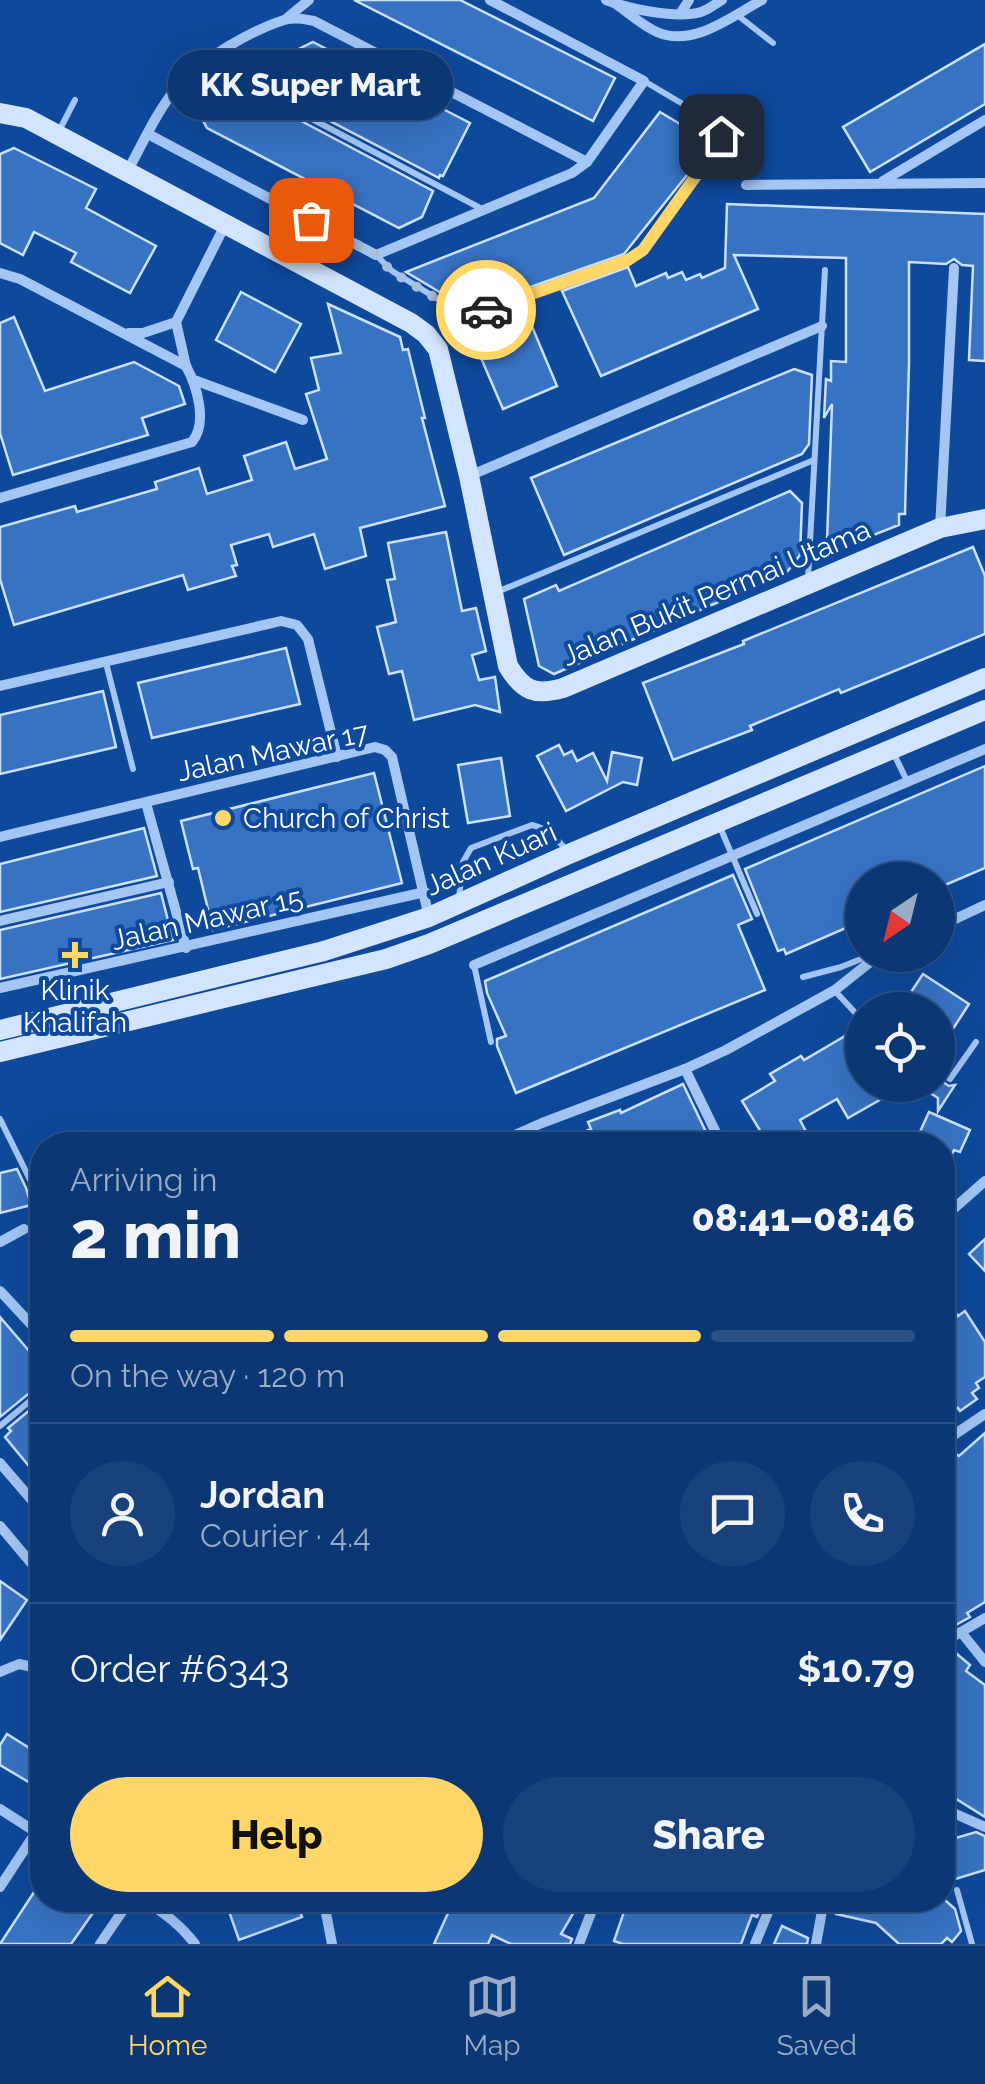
<!DOCTYPE html>
<html lang="en">
<head>
<meta charset="utf-8">
<style>
	:root { --surface:#0b3774; --page:#19427c; --text:#f1f3f6; --muted:#9aacc5; --line:#2b5186; --accent:#ffd667 }
	body { margin:0; font-family:Raleway,sans-serif; background:var(--page); color:var(--text); height:100vh; display:flex; flex-direction:column; font-size:38px; white-space:nowrap }
	* { box-sizing:border-box; margin:0 }
	p { font-size:32px; color:var(--muted) }
	.icon { flex:none; width:55px; height:55px; fill:none; stroke:currentColor; stroke-width:2; stroke-linecap:round; stroke-linejoin:round }
	.map { position:relative; flex:1; overflow:hidden }
	.sheet { position:absolute; left:30px; top:1132px; width:925px; height:780px; display:flex; flex-direction:column; background:var(--surface); border-radius:40px; box-shadow:0 10px 40px #0002,0 0 0 2px var(--line) }
	.sheet>* { flex:none }
	.needle { width:65px; rotate:215deg }
	.tools { position:absolute; left:845px; top:862px; display:grid; gap:20px }
	.tools a { display:grid; place-items:center; width:110px; height:110px; border-radius:50%; background:var(--surface); box-shadow:0 10px 40px #0002,0 0 0 2px var(--line); font-size:50px }
	.pin { position:absolute; display:grid; place-items:center; width:85px; height:85px; color:#fff; margin:-42px; border-radius:20px; box-shadow:0 5px 15px #0006 }
	.courier { position:absolute; display:grid; place-items:center; width:100px; height:100px; margin:-50px; border:8px solid #ffd667; border-radius:50%; background:#fff; color:#222; box-shadow:0 2px 12px #0007 }
	.bubble { position:absolute; height:70px; border-radius:35px; background:var(--surface); box-shadow:0 10px 40px #0002,0 0 0 2px var(--line); font-size:32px; font-weight:800; line-height:70px; text-align:center }
	.summary em { font-style:normal; font-weight:800 }
	.summary div { display:flex; flex-direction:column-reverse }
	.summary { display:flex; align-items:center; justify-content:space-between; height:170px; padding:0 40px }
	h1 { font-size:65px; font-weight:800; line-height:75px }
	.bar { display:grid; grid-template-columns:repeat(4,1fr); gap:15px 10px; align-content:center; height:120px; padding:0 40px }
	.bar i { height:12px; border-radius:8px; background:var(--line) }
	.bar .selected { background:var(--accent) }
	.bar p { grid-column:span 4 }
	.line { display:flex; align-items:center; gap:25px; padding:0 40px; border-top:2px solid var(--line) }
	.line div { flex:1 }
	.round { display:grid; place-items:center; flex:none; width:105px; height:105px; border-radius:52px; background:var(--page) }
	.button { display:flex; gap:20px; margin-top:auto; padding:20px 40px }
	.button a { flex:1; height:115px; border-radius:60px; background:var(--accent); color:#111; font-size:40px; font-weight:800; line-height:115px; text-align:center }
	.button a+a { background:var(--page); color:var(--text) }
	.menu { display:flex; justify-content:space-around; align-items:center; height:140px; border-top:2px solid var(--line); background:var(--surface); font-size:28px; color:var(--muted) }
	.menu a { display:grid; justify-items:center; gap:5px }
	.menu .selected { color:var(--accent) }
	.map>svg:first-child { display:block }
</style>
</head>
<body>
<div class="map">
<svg width="985" height="1944" viewBox="0 0 985 1944">
	<rect width="100%" height="100%" fill="#0f499b"/>
	<!-- building -->
	<g fill="#3873c3" stroke="#cbe1fe" stroke-width="2.5">
		<path d="M354,0H460L615,78L593,121Z"/>
		<path d="M313,42L470,123L443,176L440,175L439,178L244,76Z"/>
		<path d="M985,44V104L870,172L843,127Z"/>
		<path d="M228,82L433,191L422,217L399,228L207,128L200,115L215,85Z"/>
		<path d="M660,112L710,142L699,160L624,254L468,309L406,272L594,198Z"/>
		<path d="M14,148L96,189L86,208L156,246L130,293L71,262L76,253L34,232L23,255L0,243V154Z"/>
		<path d="M727,204L985,214V361L969,360L973,266L962,265L954,259L946,264L909,262V363L905,514H899V525L838,549L827,541L832,404L824,418L826,379L831,381V361L846,362V258L734,255L758,309L601,376L562,291L628,267L636,286L666,273L668,278L682,272L686,280L700,274L702,278L725,268Z"/>
		<path d="M241,292L301,324L275,372L216,340Z"/>
		<path d="M328,304L400,337L403,350L408,349L425,418H422L445,506L360,528L366,556L325,569L314,534L273,547L269,534L231,545L237,565L232,566L236,576L188,590L183,575L14,625L0,579V527L75,506L77,512L157,489L155,482L199,468L207,494L252,480L244,456L286,442L295,469L327,459L306,394L319,390L311,358L341,353Z"/>
		<path d="M523,305L557,386L503,409L472,337L478,335L473,322Z"/>
		<path d="M14,317L45,391L134,362L179,386L185,404L142,418L148,435L13,475L0,433V323Z"/>
		<path d="M794,369L812,375L809,444L802,454L564,555L531,478Z"/>
		<path d="M790,491L802,503L800,555L787,572L554,674L539,666L524,599L556,585L559,591Z"/>
		<path d="M446,532L462,611L476,608L486,651L472,655L479,680L495,677L500,712L475,705L414,720L402,671L389,674L377,627L396,622L387,580L395,579L388,543Z"/>
		<path d="M973,547L985,576V634L841,693L839,689L750,726L752,730L673,760L643,683L744,644L743,641Z"/>
		<path d="M286,648L300,704L152,738L138,683Z"/>
		<path d="M103,691L116,747L0,774V715Z"/>
		<path d="M559,745L564,755L572,751L577,761L593,753L607,781L612,752L642,758L637,785L623,782L566,811L537,756Z"/>
		<path d="M501,758L510,816L468,823L458,765Z"/>
		<path d="M985,766V868L938,888V880H862V921L786,954L784,949L778,951L745,869Z"/>
		<path d="M374,773L402,883L213,930L198,868L193,869L181,821Z"/>
		<path d="M144,828L157,876L0,912V864Z"/>
		<path d="M733,875L752,919L738,925L765,990L516,1093L497,1046V1039L506,1036L487,993L485,981Z"/>
		<path d="M161,893L173,940L0,979V930Z"/>
		<path d="M923,974L969,1004L938,1052V1010H899Z"/>
		<path d="M852,1032L862,1049V1085H884L890,1094L848,1118L837,1099L800,1120L813,1145H769L742,1101L775,1081L770,1074L801,1056L804,1060Z"/>
		<path d="M938,1079L949,1086L955,1085L938,1111V1098L917,1085H938Z"/>
		<path d="M683,1084L706,1132L682,1143L680,1140L668,1145H553L591,1129L588,1122L620,1110L621,1113Z"/>
		<path d="M929,1112L970,1130L960,1152L954,1150L942,1175V1145H914Z"/>
		<path d="M17,1169L26,1188L31,1205L0,1213V1173Z"/>
		<path d="M985,1239V1271L969,1254Z"/>
		<path d="M942,1294L958,1316L965,1311L985,1342V1377L976,1383L979,1388L972,1393L977,1399L960,1411L958,1408L942,1420V1347L948,1343L942,1336Z"/>
		<path d="M0,1317L42,1366V1384L38,1386L0,1417Z"/>
		<path d="M42,1400V1482L5,1437L11,1431L8,1428Z"/>
		<path d="M985,1433V1602L967,1613L970,1617L952,1627L942,1616V1467L956,1454L959,1456Z"/>
		<path d="M0,1581L27,1600L0,1640Z"/>
		<path d="M957,1654L970,1665L966,1671L985,1685V1817L942,1790V1762L954,1744L942,1734V1671Z"/>
		<path d="M7,1734L42,1756V1790L0,1765V1745Z"/>
		<path d="M976,1832L985,1836V1870L949,1881L942,1859V1842Z"/>
		<path d="M42,1880V1900H102L71,1944H0Z"/>
		<path d="M225,1900H296L302,1917L239,1940Z"/>
		<path d="M454,1900H581L561,1934L572,1939L570,1944H511L492,1935L488,1944H434Z"/>
		<path d="M628,1900H764L757,1917L752,1915L741,1944H623L614,1941Z"/>
		<path d="M839,1900H945L955,1909L961,1931L952,1942L947,1938L941,1944H899L876,1923L836,1914Z"/>
		<path d="M782,1926L808,1938L807,1944H774Z"/>
	</g>
	<g fill="none" stroke-linecap="round" stroke-linejoin="round">
		<!-- lane -->
		<g stroke="#a3c6f5" stroke-width="6">
			<path d="M736,14L773,43"/>
			<path d="M206,63L482,209"/>
			<path d="M60,129L75,100"/>
			<path d="M376,255L392,271L467,317L628,260L643,250L654,237L713,152L721,136L715,123L644,81"/>
			<path d="M808,578L825,270"/>
			<path d="M497,592L814,460"/>
			<path d="M106,663L133,769"/>
			<path d="M893,752L907,781"/>
			<path d="M720,827L757,914"/>
			<path d="M459,898L463,862L471,848L532,825C549,829 557,839 567,851"/>
			<path d="M474,965L491,1042"/>
			<path d="M803,977L841,967L871,955"/>
			<path d="M835,991L862,1020"/>
			<path d="M938,1071L950,1079L976,1042"/>
			<path d="M0,1119L42,1204"/>
			<path d="M0,1426L42,1391"/>
			<path d="M957,1890L972,1944"/>
			<path d="M168,1916L178,1900"/>
		</g>
		<!-- street -->
		<g stroke="#a3c6f5" stroke-width="10">
			<path d="M606,0C629,9 676,19 701,12C708,10 715,4 722,0"/>
			<path d="M617,5C630,14 643,26 657,32C693,48 732,16 762,0"/>
			<path d="M680,14L689,0"/>
			<path d="M287,18L309,0"/>
			<path d="M148,134L376,255L572,173L587,162L644,81L490,0"/>
			<path d="M127,172C143,143 157,110 179,85C202,59 250,31 284,20C294,17 304,19 314,21L587,162"/>
			<path d="M883,181L985,120"/>
			<path d="M746,185L984,183"/>
			<path d="M0,273L20,279L186,366C197,386 208,423 192,442L0,498"/>
			<path d="M176,322L225,225"/>
			<path d="M176,322L186,366"/>
			<path d="M129,333H143L176,322"/>
			<path d="M194,380L303,420"/>
			<path d="M469,476L822,326"/>
			<path d="M940,528L954,268"/>
			<path d="M0,686L281,621L297,625L308,639L337,757"/>
			<path d="M146,803L186,948"/>
			<path d="M0,837L375,747L385,750L392,757L429,917"/>
			<path d="M0,921L169,882"/>
			<path d="M938,927L985,905"/>
			<path d="M474,965L985,749"/>
			<path d="M0,988L425,892"/>
			<path d="M685,1069L722,1145"/>
			<path d="M502,1145L517,1134L542,1123L685,1069L726,1050L835,990L879,955"/>
			<path d="M942,1219L985,1181"/>
			<path d="M0,1242L24,1229"/>
			<path d="M0,1291L42,1336"/>
			<path d="M942,1443L985,1414"/>
			<path d="M0,1463L42,1512"/>
			<path d="M0,1526L42,1576"/>
			<path d="M961,1632L985,1662"/>
			<path d="M942,1643L985,1618"/>
			<path d="M0,1672L19,1664L42,1669"/>
			<path d="M942,1808L985,1827"/>
			<path d="M0,1809L42,1836"/>
			<path d="M0,1887L36,1832"/>
			<path d="M144,1900C164,1913 181,1925 195,1944"/>
			<path d="M320,1900L326,1913L332,1944"/>
			<path d="M100,1944L130,1900"/>
			<path d="M579,1944L596,1900"/>
			<path d="M755,1944L773,1900"/>
			<path d="M816,1944L824,1900"/>
		</g>
		<!-- secondary -->
		<g stroke="#d3e5fe" stroke-width="20">
			<path d="M0,113L26,118L411,323L426,334L438,349L469,476L508,666C523,691 535,696 563,688L940,528L985,519"/>
			<path d="M0,1030L324,951L429,917L569,854L985,678"/>
			<path d="M0,1052L386,959L429,944L985,710"/>
		</g>
	</g>
	<g fill="none" stroke-linecap="round" stroke-linejoin="round">
		<!-- done -->
		<path stroke="#abbfdc" stroke-width="10" stroke-dasharray="0 18" d="M311,220L376,255L392,272L467,317L486,310"/>
		<!-- route -->
		<path stroke="#ffd667" stroke-width="12" d="M486,310L628,260L643,250L713,152L721,136"/>
	</g>
	<!-- markers -->
	<g fill="#ffd667" stroke="#0f499b" stroke-width="4">
		<circle cx="223" cy="818" r="10"/>
		<path d="M70 940h10v10h10v10h-10v10h-10v-10h-10v-10h10z"/>
	</g>
	<g text-anchor="middle" dominant-baseline="central" stroke-width="8" stroke-linejoin="round" paint-order="stroke">
		<!-- street labels -->
		<g font-size="28" fill="#fff" stroke="#0f499b">
			<text transform="translate(716 593) rotate(-23)">Jalan Bukit Permai Utama</text>
			<text transform="translate(273 752) rotate(-12)">Jalan Mawar 17</text>
			<text transform="translate(491 859) rotate(-24)">Jalan Kuari</text>
			<text transform="translate(207 919) rotate(-13)">Jalan Mawar 15</text>
		</g>
		<!-- poi labels -->
		<g font-size="28" fill="#fff" stroke="#0f499b" text-anchor="start">
			<text x="243" y="818">Church of Christ</text>
			<text x="75" y="990" text-anchor="middle">Klinik<tspan x="75" dy="32">Khalifah</tspan></text>
		</g>
	</g>
</svg>
<div class="tools">
<a><svg class="needle" viewBox="-14 -14 28 28"><path d="M0-13l5 13h-10z" fill="#e53935"/><path d="M0 13l5-13h-10z" fill="#9aacc5"/></svg></a>
<a><svg class="icon" aria-label="locate" viewBox="0 0 24 24"><circle cx="12" cy="12" r="6"/><path d="M12 2v4M12 18v4M2 12h4M18 12h4"/></svg></a>
</div>
<div class="pin" style="left:311px;top:220px;background:#ea580c"><svg class="icon" aria-label="bag" viewBox="0 0 24 24"><path d="M5 8h14l-1 12H6zM9 8a3 3 0 0 1 6 0"/></svg></div>
<div class="pin" style="left:721px;top:136px;background:#1f2937"><svg class="icon" aria-label="home" viewBox="0 0 24 24"><path d="M3 11l9-7 9 7M6 9v11h12V9"/></svg></div>
<div class="courier" style="left:486px;top:310px"><svg class="icon" aria-label="car" viewBox="0 0 24 24"><path d="M5 17H2v-5l4-1 3-4h7l3 4 3 1v5h-3M9 17h6M6 11h13"/><circle cx="7" cy="17" r="2"/><circle cx="17" cy="17" r="2"/></svg></div>
<div class="bubble" style="left:168px;top:50px;width:285px">KK Super Mart</div>
<section class="sheet">
<div class="summary"><div><h1>2 min</h1><p>Arriving in</p></div><em>08:41–08:46</em></div>
<div class="bar"><i class="selected"></i><i class="selected"></i><i class="selected"></i><i></i><p>On the way · 120 m</p></div>
<div class="line" style="height:180px"><a class="round"><svg class="icon" aria-label="person" viewBox="0 0 24 24"><circle cx="12" cy="8" r="4"/><path d="M4 21q1-7 8-7t8 7"/></svg></a><div><b>Jordan</b><p>Courier · 4.4</p></div><a class="round"><svg class="icon" aria-label="chat" viewBox="0 0 24 24"><path d="M4 5h16v11H9l-5 4z"/></svg></a><a class="round"><svg class="icon" aria-label="phone" viewBox="0 0 24 24"><path d="M5 4h4l2 5-3 2q2 4 5 5l2-3 5 2v4C11 20 4 13 5 4z"/></svg></a></div>
<div class="line" style="height:130px"><div>Order #6343</div><b>$10.79</b></div>
<div class="button"><a>Help</a><a>Share</a></div>
</section>
</div>
<nav class="menu">
<a class="selected"><svg class="icon" aria-label="home" viewBox="0 0 24 24"><path d="M3 11l9-7 9 7M6 9v11h12V9"/></svg>Home</a>
<a><svg class="icon" aria-label="map" viewBox="0 0 24 24"><path d="M3 6l6-2 6 2 6-2v14l-6 2-6-2-6 2zM9 4v14M15 6v14"/></svg>Map</a>
<a><svg class="icon" aria-label="saved" viewBox="0 0 24 24"><path d="M7 4h10v16l-5-4-5 4z"/></svg>Saved</a>
</nav>
</body>
</html>
